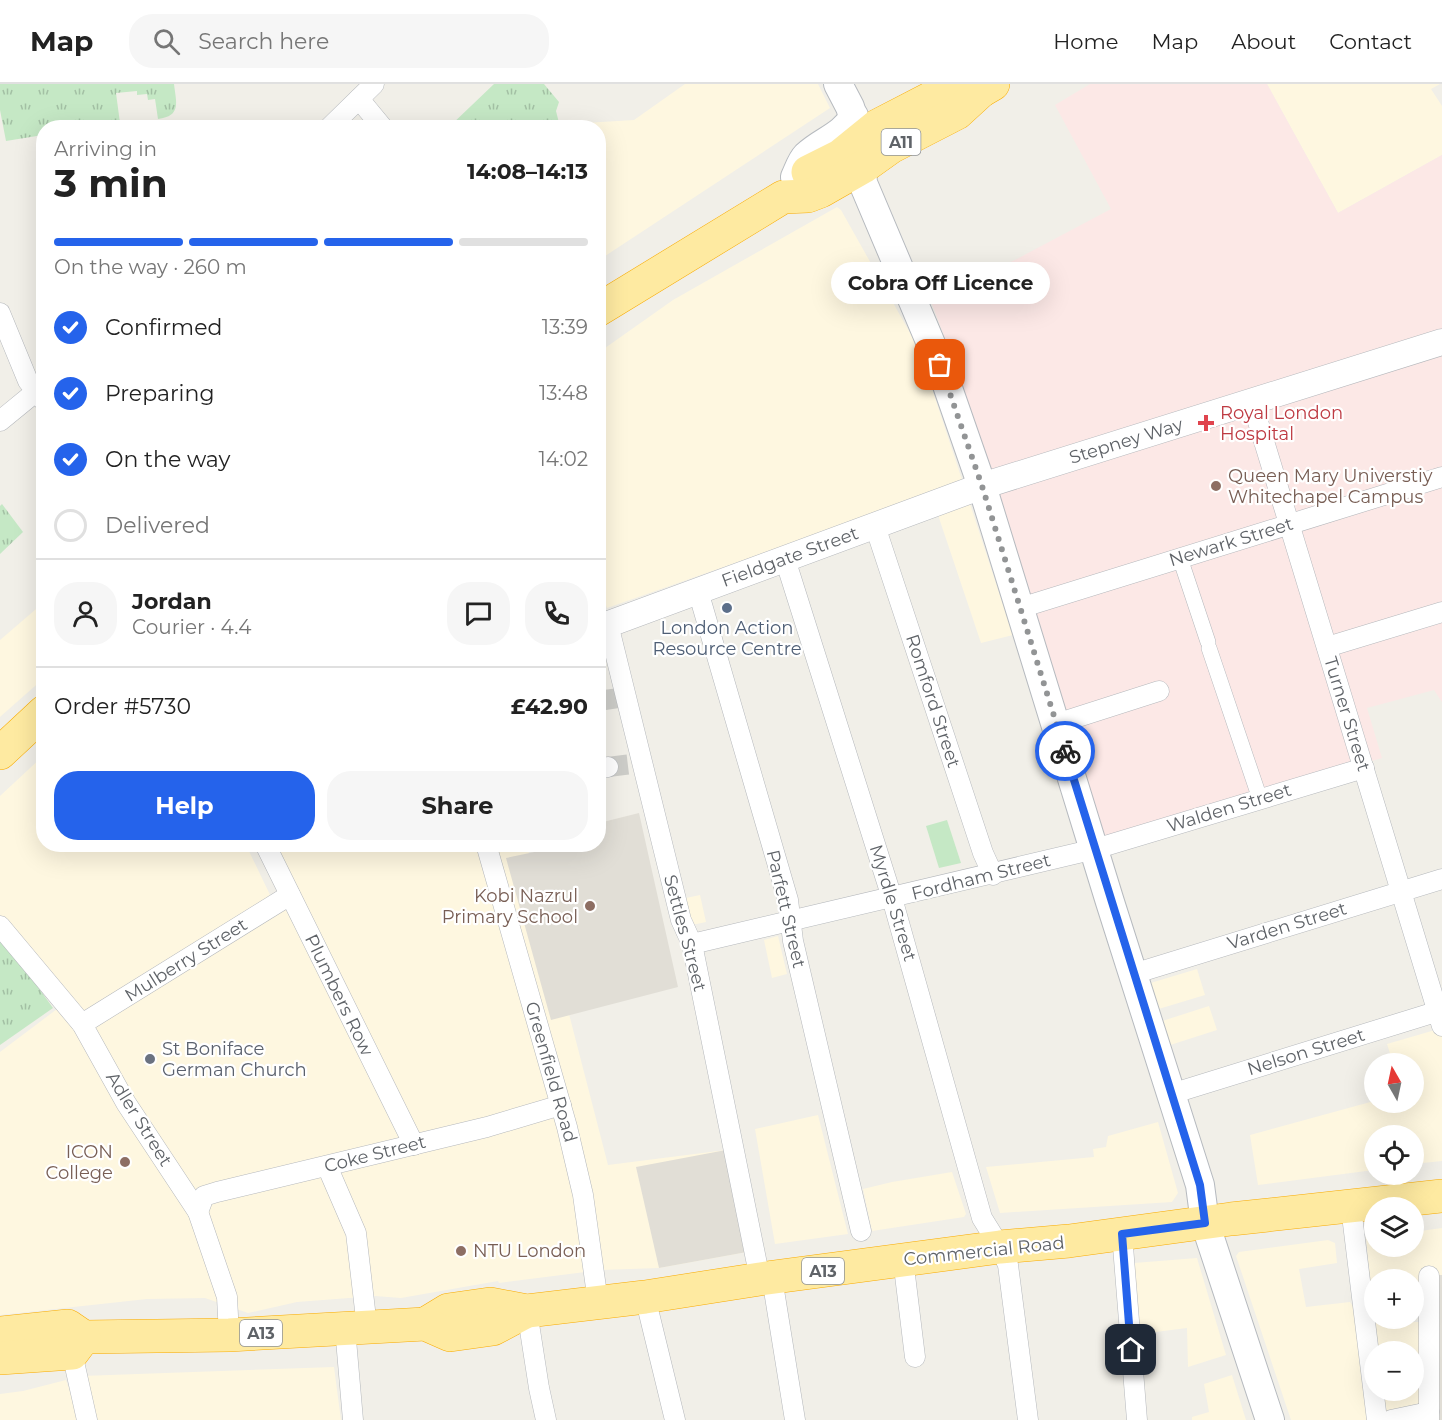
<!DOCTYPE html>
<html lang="en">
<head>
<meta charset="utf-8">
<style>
	:root { --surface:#fff; --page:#f6f6f6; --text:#222; --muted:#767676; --line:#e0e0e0; --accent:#2563eb }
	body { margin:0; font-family:Montserrat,sans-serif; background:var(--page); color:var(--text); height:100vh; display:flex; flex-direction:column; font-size:22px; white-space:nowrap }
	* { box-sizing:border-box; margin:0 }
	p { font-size:20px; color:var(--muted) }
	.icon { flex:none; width:33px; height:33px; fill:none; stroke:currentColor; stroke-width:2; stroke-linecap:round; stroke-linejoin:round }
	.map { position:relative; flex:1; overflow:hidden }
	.details { position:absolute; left:36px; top:36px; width:570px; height:732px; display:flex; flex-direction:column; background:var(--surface); border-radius:24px; box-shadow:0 6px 24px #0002 }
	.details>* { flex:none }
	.needle { width:39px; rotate:351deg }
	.buttons { position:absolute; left:1364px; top:969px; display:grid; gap:12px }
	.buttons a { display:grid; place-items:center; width:60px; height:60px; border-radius:50%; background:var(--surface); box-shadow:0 6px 24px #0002; font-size:30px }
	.pin { position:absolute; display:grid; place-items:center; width:51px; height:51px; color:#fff; margin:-26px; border-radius:12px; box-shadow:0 3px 9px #0006 }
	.courier { position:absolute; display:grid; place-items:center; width:60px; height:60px; margin:-30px; border:4px solid #2563eb; border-radius:50%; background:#fff; color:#222; box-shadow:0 2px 8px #0007 }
	.bubble { position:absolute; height:42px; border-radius:21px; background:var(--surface); box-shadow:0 6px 24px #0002; font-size:20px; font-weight:700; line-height:42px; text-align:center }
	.summary em { font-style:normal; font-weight:700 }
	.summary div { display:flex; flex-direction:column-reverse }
	.summary { display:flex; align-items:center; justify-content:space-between; height:102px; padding:0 18px }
	h1 { font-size:39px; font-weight:700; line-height:45px }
	.bar { display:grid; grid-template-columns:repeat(4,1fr); gap:9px 6px; align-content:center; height:72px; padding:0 18px }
	.bar i { height:8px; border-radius:4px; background:var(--line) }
	.bar .selected { background:var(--accent) }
	.bar p { grid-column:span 4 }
	.line { display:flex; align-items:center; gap:15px; padding:0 18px; border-top:2px solid var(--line) }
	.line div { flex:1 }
	.round { display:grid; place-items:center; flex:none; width:63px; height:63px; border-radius:24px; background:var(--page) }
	ol { padding:0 18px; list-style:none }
	li { display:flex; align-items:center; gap:18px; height:66px }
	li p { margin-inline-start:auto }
	li .icon { padding:6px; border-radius:50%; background:var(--accent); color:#fff; stroke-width:4 }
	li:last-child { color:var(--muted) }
	li i { width:33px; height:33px; border:3px solid var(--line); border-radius:50% }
	.primary-button { display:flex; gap:12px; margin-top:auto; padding:12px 18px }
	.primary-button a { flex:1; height:69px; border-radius:24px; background:var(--accent); color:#fff; font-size:24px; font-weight:700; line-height:69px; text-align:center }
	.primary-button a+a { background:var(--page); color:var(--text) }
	header { display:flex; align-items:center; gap:36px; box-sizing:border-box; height:84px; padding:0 30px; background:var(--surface); border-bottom:2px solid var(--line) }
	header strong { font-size:28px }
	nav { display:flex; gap:33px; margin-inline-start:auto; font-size:21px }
	.search { width:420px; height:54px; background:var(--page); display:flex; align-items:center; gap:15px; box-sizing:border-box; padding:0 21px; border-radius:24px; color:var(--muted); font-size:22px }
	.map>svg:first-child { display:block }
</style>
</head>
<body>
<header>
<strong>Map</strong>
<div class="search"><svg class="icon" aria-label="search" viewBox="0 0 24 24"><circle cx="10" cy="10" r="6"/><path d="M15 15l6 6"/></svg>Search here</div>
<nav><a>Home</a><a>Map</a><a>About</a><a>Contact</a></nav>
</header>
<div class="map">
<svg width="1442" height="1336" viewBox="0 0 1442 1336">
	<defs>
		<pattern id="grass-tufts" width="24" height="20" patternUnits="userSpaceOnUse" patternTransform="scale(1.5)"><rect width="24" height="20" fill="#c5e8c5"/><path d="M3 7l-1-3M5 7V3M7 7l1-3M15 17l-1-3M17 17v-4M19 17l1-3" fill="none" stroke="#a3c0a4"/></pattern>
	</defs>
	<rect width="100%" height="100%" fill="#f1efe8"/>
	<!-- commercial -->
	<g fill="#fef7e0" fill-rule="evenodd">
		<path d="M685,0H818L830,24L599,176L598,44L578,43L585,39L634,36Z"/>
		<path d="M1267,0H1440L1431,5L1442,22V71L1338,129Z"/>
		<path d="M837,123L841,126L919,265L1013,551L981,559L931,410L607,524L598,499V269L673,216Z"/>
		<path d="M43,519V595L0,633V556Z"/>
		<path d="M43,672L44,760L246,761L272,815L95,929L83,927L0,831V712Z"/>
		<path d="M265,761H528L530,779L608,1081L726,1066L747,1168L659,1184L601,1186L499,1199L498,1197L401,1214L375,1212L297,1218L248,1229L205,1214L147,1215L0,1231V968L65,919L82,940L290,811Z"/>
		<path d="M700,811L706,838L692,841L686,814Z"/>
		<path d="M778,852L787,890L772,894L764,856Z"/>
		<path d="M1197,885L1205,911L1152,927L1144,901Z"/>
		<path d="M1209,922L1217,946L1164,963L1156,939Z"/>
		<path d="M1442,944V1077L1413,1080V1052H1374V1086L1258,1101L1250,1051L1374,1017V1018H1413V980L1393,979L1387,960Z"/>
		<path d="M818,1031L848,1150L775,1160L755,1045Z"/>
		<path d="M1158,1038L1178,1109L1172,1118L1000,1129L986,1083L1094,1073L1093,1065L1106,1063L1108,1052Z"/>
		<path d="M952,1088L966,1130L964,1133L872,1147L863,1105L892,1098Z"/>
		<path d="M1442,1144V1191H1434L1421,1221H1413V1196H1374V1223H1372L1366,1152H1374V1162H1413V1148Z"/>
		<path d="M1328,1156L1335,1159L1337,1179L1299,1185L1306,1223L1350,1218L1365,1239L1422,1238L1424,1336H1291L1236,1172L1239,1168ZM1374,1268H1413V1306H1374Z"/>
		<path d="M1197,1174L1226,1271L1188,1283L1187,1244L1140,1250L1134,1179Z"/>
		<path d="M334,1283L341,1336H98L82,1292Z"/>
		<path d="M1232,1291L1246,1336H1192V1333L1209,1328L1204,1300Z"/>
		<path d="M66,1296L80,1336H0V1310L23,1307Z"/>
	</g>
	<!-- education -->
	<g fill="#e1ded6">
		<path d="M639,729L678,903L551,936L506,774L544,766L543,761L598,760L599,739Z"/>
		<path d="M726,1066L747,1168L659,1184L636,1083Z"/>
		<path d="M1434,1191H1442V1336H1435Z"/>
	</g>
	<!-- medical -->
	<path fill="#fce8e6" d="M1090,0H1267L1338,129L1442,71V618L1434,606L1367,624L1382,674L1102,756L988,407L950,268L932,220L1111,125L1055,21Z"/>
	<!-- grass -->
	<g fill="url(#grass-tufts)">
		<path d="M0,0H174C176,18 182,32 158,35L155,15L148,16L147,10L137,11V7L116,9L120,39L91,43L44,44L43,51L6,57L0,26Z"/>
		<path d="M494,0H544L559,18L556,27L560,43H449Z"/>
		<path d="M2,420L23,448L0,470V422Z"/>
		<path d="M0,850L53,924L0,961Z"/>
	</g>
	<!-- pitch -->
	<path fill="#c5e8c5" d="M947,736L961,779L939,784L926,742Z"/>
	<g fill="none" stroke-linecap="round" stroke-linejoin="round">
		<!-- minor-tunnel -->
		<g stroke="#ccccc8" stroke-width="20" stroke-dasharray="20 10" stroke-linecap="butt">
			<path d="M598,617L618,614"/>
			<path d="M608,683L632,680"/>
		</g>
		<!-- pedestrian casing -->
		<g stroke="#b5b8bc" stroke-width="16">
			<g id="pedestrian">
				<path d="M1180,474L1208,558"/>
				<path d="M1209,564L1260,715"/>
			</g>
		</g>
		<!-- minor casing -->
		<g stroke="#b5b8bc" stroke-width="21">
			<g id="minor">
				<path d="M359,15L383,44"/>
				<path d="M329,44L374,0"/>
				<path d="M0,229L28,297L44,317"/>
				<path d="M1252,318L1442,942"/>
				<path d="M0,337L44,301"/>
				<path d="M875,442L983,769L993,791"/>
				<path d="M785,475L892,814L982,1134L1000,1163L1008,1181L1028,1336"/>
				<path d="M698,507L788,816L793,857L861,1147"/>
				<path d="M1020,524L1442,393"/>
				<path d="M608,540L681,836L692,860L760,1195"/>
				<path d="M1327,563L1442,528"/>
				<path d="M1056,640L1159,607"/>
				<path d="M598,685L608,683"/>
				<path d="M265,760L414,1061"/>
				<path d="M486,760L567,1043L583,1111L598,1218"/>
				<path d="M0,842L82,940L126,1019L198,1128L227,1213L229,1251"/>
				<path d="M692,860L1095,765L1364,684"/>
				<path d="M1133,890L1442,795"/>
				<path d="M82,940L290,811"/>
				<path d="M1171,1010L1442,926"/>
				<path d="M327,1082L356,1149L367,1243"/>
				<path d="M1351,1123L1377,1336"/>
				<path d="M198,1128L204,1112L217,1108L487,1043L561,1021"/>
				<path d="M1122,1150L1137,1336"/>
				<path d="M903,1175L915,1273"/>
				<path d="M1429,1192V1336"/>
				<path d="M772,1194L795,1336"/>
				<path d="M645,1213L675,1336"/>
				<path d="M527,1227L539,1304L546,1336"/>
				<path d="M345,1244L353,1336"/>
				<path d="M72,1269L87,1336"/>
				<path d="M1391,1336L1429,1328"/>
			</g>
		</g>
		<!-- tertiary casing -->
		<g stroke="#b5b8bc" stroke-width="27">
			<path id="tertiary" d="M598,544L982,402L1442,258"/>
		</g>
		<!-- secondary casing -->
		<g stroke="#b6babf" stroke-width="30">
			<g id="secondary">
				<path d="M838,0L850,23L860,55L863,99L940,281L982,402L1110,818L1200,1101L1205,1139L1270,1336"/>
				<path d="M795,93C798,87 801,77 806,72C823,56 842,53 854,32"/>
			</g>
		</g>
		<!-- trunk casing -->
		<g stroke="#f9ab00" stroke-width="34">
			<g id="trunk">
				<path d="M808,88L840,72L877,42L937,11L947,7H981"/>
				<path d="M598,226L783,113L808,112L821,107L863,83L891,63L957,29L981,7L993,0"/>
				<path d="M0,669L44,628"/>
				<path d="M425,1240L448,1226L490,1220L527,1227L645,1213L760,1195L1000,1163L1069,1157L1231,1135L1442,1112"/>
				<path d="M0,1249L68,1242L84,1253L229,1251L425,1240L450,1251L493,1245L527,1227"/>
				<path d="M0,1274L72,1269L84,1253"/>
			</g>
		</g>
		<!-- pedestrian -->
		<use href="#pedestrian" stroke="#fff" stroke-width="15"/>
		<!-- minor -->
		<use href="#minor" stroke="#fff" stroke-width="20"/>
		<!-- tertiary -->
		<use href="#tertiary" stroke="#fff" stroke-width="26"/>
		<!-- secondary -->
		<use href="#secondary" stroke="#fff" stroke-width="28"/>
		<!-- trunk -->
		<use href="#trunk" stroke="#feeaa1" stroke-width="33"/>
	</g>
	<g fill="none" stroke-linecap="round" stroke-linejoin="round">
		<!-- done -->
		<path stroke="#929495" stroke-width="6" stroke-dasharray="0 10.8" d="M940,281L982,402L1065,667"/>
		<!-- route -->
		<path stroke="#2563eb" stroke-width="8" d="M1065,667L1200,1101L1205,1139L1122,1150L1131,1266"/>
	</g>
	<!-- markers -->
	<path fill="#e0444e" stroke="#fff" stroke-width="2" d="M1203 330h6v6h6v6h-6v6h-6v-6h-6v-6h6z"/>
	<g fill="#8d6e63" stroke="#fff" stroke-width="2">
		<circle cx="1216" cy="402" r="6"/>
		<circle cx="590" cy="822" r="6"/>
		<circle cx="125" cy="1078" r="6"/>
		<circle cx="461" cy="1167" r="6"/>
	</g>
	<circle fill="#5c6f8a" stroke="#fff" stroke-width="2" cx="727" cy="524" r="6"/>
	<circle fill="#6b7280" stroke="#fff" stroke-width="2" cx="150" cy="975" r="6"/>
	<g text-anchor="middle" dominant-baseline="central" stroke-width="4.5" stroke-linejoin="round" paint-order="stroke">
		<!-- shield labels -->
		<g fill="#fff" stroke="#8f9295" stroke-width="1.5">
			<rect x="881.5" y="45" width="39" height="26" rx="4.5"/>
			<rect x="802" y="1174" width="42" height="26" rx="4.5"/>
			<rect x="240" y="1236" width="42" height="26" rx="4.5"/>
		</g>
		<g font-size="16" font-weight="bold" fill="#5f6368">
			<text x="901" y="58">A11</text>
			<text x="823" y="1187">A13</text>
			<text x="261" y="1249">A13</text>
		</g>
		<!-- health labels -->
		<g font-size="18" fill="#be3a42" stroke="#fff" text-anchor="start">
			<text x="1220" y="329">Royal London<tspan x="1220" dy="21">Hospital</tspan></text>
		</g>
		<!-- street labels -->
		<g font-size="18" fill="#5f6368" stroke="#fff">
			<text transform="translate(1126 357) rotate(-17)">Stepney Way</text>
			<text transform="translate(1231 458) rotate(-17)">Newark Street</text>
			<text transform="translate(790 473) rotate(-20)">Fieldgate Street</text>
			<text transform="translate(933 617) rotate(72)">Romford Street</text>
			<text transform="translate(1347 630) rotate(73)">Turner Street</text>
			<text transform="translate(1229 724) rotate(-17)">Walden Street</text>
			<text transform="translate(981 793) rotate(-14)">Fordham Street</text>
			<text transform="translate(893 819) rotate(73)">Myrdle Street</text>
			<text transform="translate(786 825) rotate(77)">Parfett Street</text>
			<text transform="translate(1287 842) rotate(-17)">Varden Street</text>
			<text transform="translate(685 849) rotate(75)">Settles Street</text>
			<text transform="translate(186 876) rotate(-32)">Mulberry Street</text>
			<text transform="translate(339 911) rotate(64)">Plumbers Row</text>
			<text transform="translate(1306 968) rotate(-17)">Nelson Street</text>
			<text transform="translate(551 988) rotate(74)">Greenfield Road</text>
			<text transform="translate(139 1035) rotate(58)">Adler Street</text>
			<text transform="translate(375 1070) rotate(-14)">Coke Street</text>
			<text transform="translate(984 1167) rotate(-6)">Commercial Road</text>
		</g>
		<!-- education labels -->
		<g font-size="18" fill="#785e54" stroke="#fff" text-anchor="start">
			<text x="1228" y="392">Queen Mary Universtiy<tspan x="1228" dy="21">Whitechapel Campus</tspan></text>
			<text x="578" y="812" text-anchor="end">Kobi Nazrul<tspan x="578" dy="21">Primary School</tspan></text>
			<text x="113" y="1068" text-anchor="end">ICON<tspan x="113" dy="21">College</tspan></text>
			<text x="473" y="1167">NTU London</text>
		</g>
		<!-- service labels -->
		<g font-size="18" fill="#4e5e75" stroke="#fff">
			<text x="727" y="544">London Action<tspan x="727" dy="21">Resource Centre</tspan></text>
		</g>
		<!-- worship labels -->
		<g font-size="18" fill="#5b616d" stroke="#fff" text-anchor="start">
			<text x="162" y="965">St Boniface<tspan x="162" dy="21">German Church</tspan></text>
		</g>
	</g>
</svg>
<div class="buttons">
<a><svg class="needle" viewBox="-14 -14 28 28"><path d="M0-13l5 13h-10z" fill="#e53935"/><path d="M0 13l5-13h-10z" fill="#767676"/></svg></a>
<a><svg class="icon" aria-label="locate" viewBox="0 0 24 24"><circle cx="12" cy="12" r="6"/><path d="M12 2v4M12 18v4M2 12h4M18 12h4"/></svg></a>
<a><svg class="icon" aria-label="layers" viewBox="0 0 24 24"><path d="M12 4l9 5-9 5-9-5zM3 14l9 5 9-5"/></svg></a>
<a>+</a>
<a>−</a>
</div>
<div class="pin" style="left:940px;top:281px;background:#ea580c"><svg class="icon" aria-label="bag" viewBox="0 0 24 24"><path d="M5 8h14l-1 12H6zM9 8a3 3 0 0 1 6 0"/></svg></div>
<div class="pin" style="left:1131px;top:1266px;background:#1f2937"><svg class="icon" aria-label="home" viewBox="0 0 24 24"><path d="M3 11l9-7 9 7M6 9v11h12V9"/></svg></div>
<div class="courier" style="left:1065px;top:667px"><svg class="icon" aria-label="bike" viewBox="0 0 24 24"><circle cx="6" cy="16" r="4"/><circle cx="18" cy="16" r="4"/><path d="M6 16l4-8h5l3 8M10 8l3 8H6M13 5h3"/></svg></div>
<div class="bubble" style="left:831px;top:178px;width:219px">Cobra Off Licence</div>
<section class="details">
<div class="summary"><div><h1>3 min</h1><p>Arriving in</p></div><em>14:08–14:13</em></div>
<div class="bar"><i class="selected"></i><i class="selected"></i><i class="selected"></i><i></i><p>On the way · 260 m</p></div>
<ol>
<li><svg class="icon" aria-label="check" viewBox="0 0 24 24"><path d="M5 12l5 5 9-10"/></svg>Confirmed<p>13:39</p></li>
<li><svg class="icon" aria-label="check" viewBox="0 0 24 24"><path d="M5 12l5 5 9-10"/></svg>Preparing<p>13:48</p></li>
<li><svg class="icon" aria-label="check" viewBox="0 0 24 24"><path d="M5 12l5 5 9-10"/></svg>On the way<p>14:02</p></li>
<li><i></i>Delivered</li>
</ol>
<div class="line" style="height:108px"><a class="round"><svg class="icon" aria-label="person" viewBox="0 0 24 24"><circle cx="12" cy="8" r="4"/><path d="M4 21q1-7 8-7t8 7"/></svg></a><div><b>Jordan</b><p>Courier · 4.4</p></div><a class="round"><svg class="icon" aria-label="chat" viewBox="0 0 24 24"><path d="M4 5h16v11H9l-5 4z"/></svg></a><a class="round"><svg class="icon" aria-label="phone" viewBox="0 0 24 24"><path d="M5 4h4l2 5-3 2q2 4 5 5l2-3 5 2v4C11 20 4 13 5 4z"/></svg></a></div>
<div class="line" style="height:78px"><div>Order #5730</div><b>£42.90</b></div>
<div class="primary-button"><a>Help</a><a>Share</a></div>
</section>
</div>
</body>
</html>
